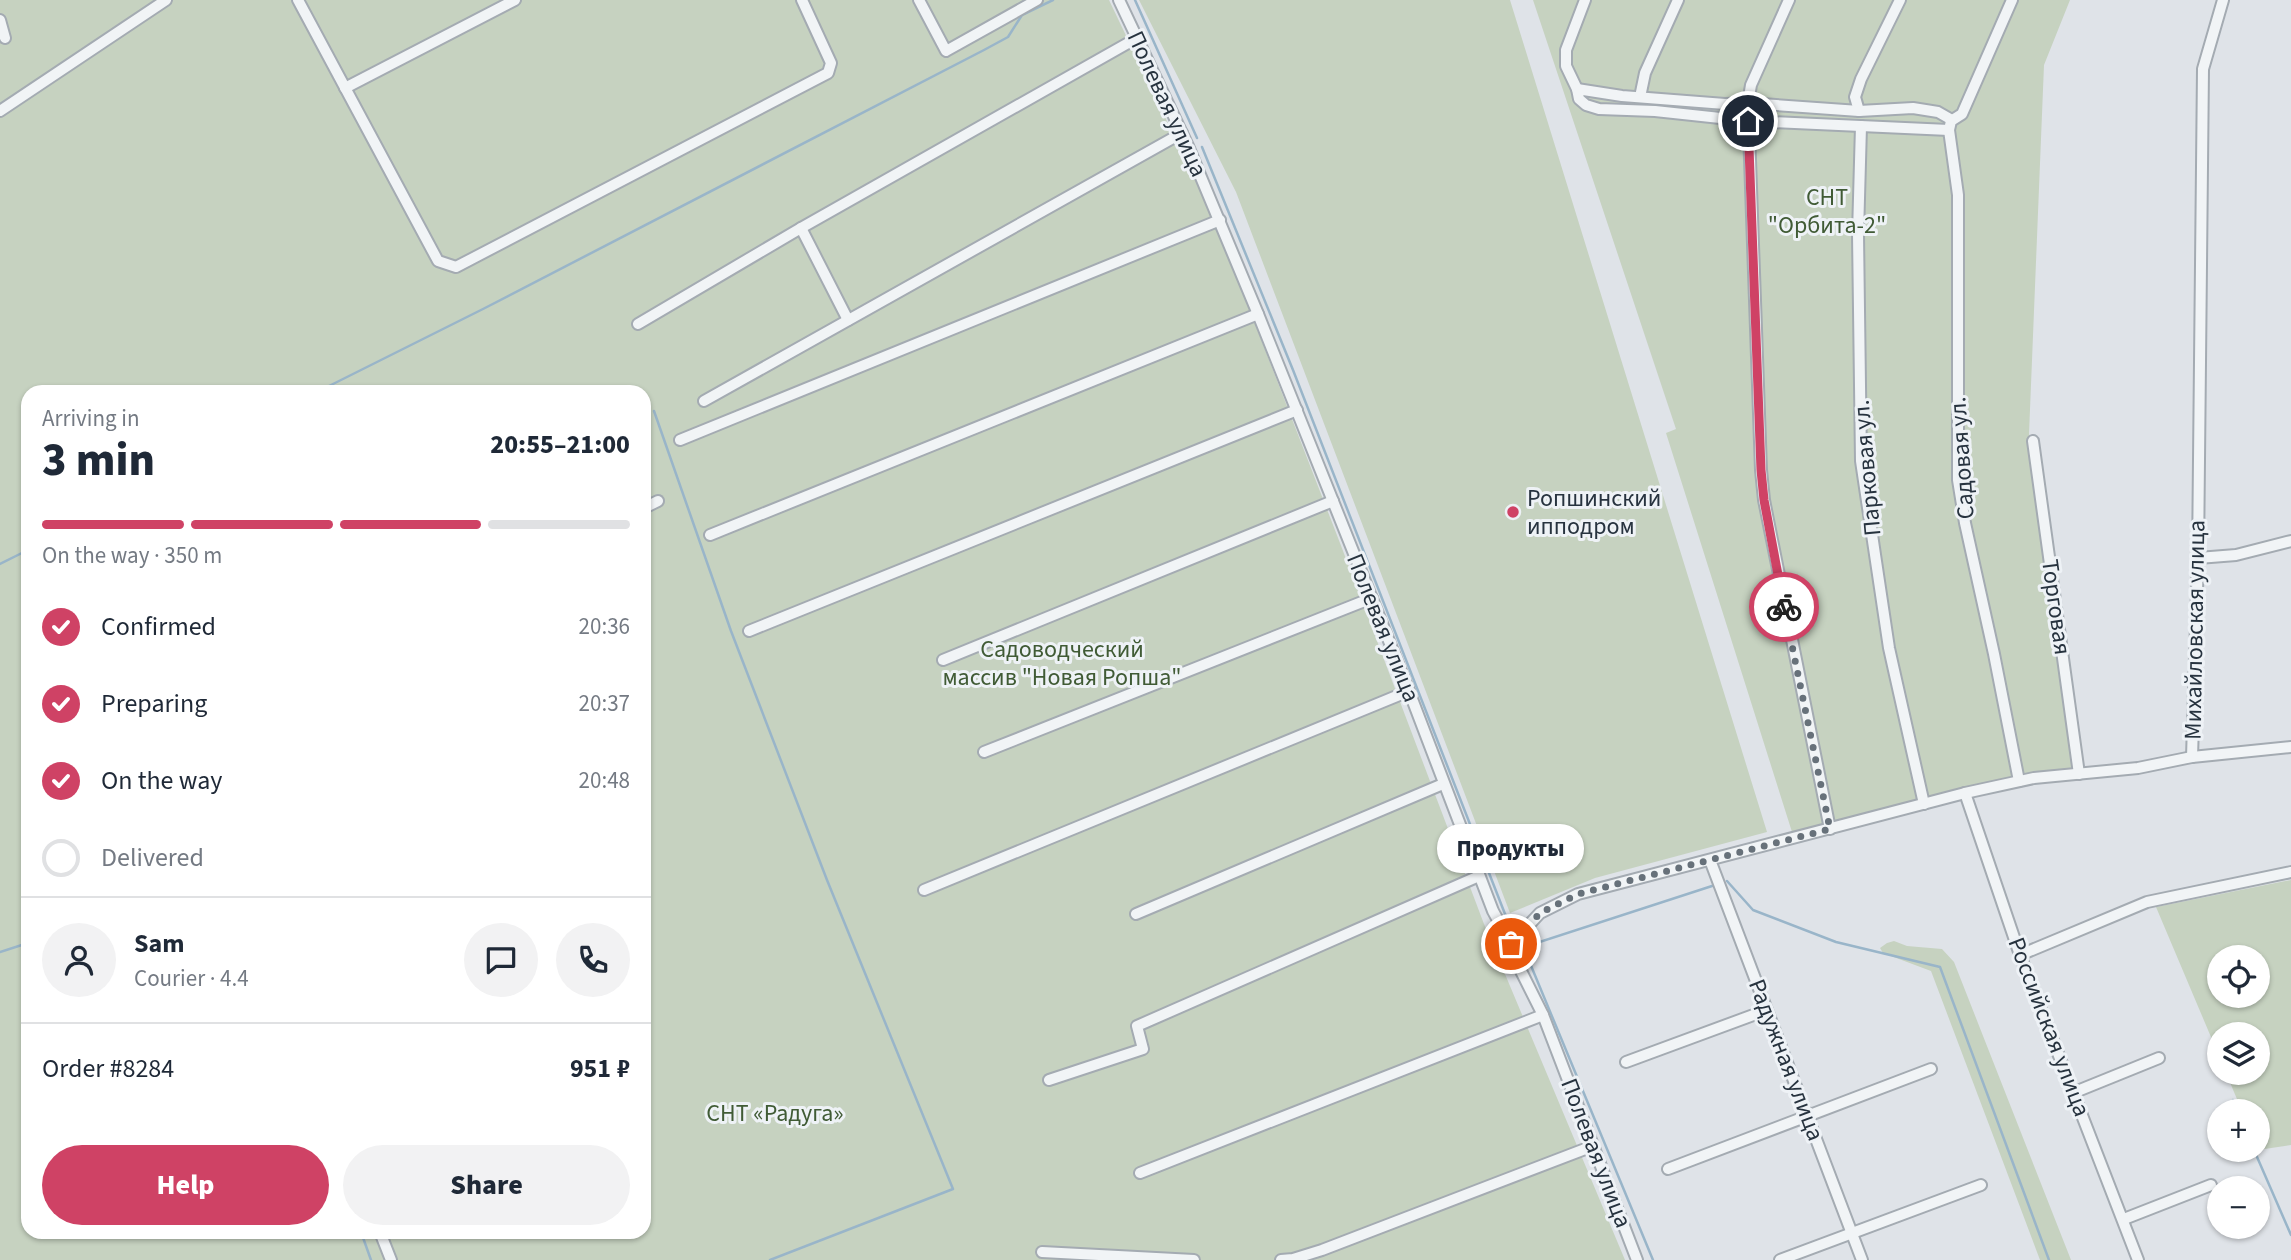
<!DOCTYPE html>
<html lang="en">
<head>
<meta charset="utf-8">
<style>
	:root { --surface:#fff; --page:#f2f2f3; --text:#1f2937; --muted:#747a83; --line:#e0e1e3; --accent:#cf4265 }
	body { margin:0; font-family:"Source Sans 3",sans-serif; background:var(--page); color:var(--text); height:100vh; display:flex; flex-direction:column; font-size:26px; white-space:nowrap }
	* { box-sizing:border-box; margin:0 }
	p { font-size:23px; color:var(--muted) }
	.icon { flex:none; width:38px; height:38px; fill:none; stroke:currentColor; stroke-width:2; stroke-linecap:round; stroke-linejoin:round }
	.map { position:relative; flex:1; overflow:hidden }
	.side { position:absolute; left:21px; top:385px; width:630px; height:854px; display:flex; flex-direction:column; background:var(--surface); border-radius:21px; box-shadow:0 2px 5px #0004 }
	.side>* { flex:none }
	.tools { position:absolute; left:2207px; top:945px; display:grid; gap:14px }
	.tools a { display:grid; place-items:center; width:63px; height:63px; border-radius:50%; background:var(--surface); box-shadow:0 2px 5px #0004; font-size:35px }
	.pin { position:absolute; display:grid; place-items:center; width:60px; height:60px; color:#fff; margin:-30px; border:4px solid #fff; border-radius:50%; box-shadow:0 2px 7px #0007 }
	.courier { position:absolute; display:grid; place-items:center; width:70px; height:70px; margin:-35px; border:5px solid #cf4265; border-radius:50%; background:#fff; color:#222; box-shadow:0 2px 9px #0007 }
	.bubble { position:absolute; height:49px; border-radius:24px; background:var(--surface); box-shadow:0 2px 5px #0004; font-size:23px; font-weight:800; line-height:49px; text-align:center }
	.head em { font-style:normal; font-weight:800 }
	.head div { display:flex; flex-direction:column-reverse }
	.head { display:flex; align-items:center; justify-content:space-between; height:119px; padding:0 21px }
	h1 { font-size:46px; font-weight:800; line-height:52px }
	.bar { display:grid; grid-template-columns:repeat(4,1fr); gap:10px 7px; align-content:center; height:84px; padding:0 21px }
	.bar i { height:9px; border-radius:5px; background:var(--line) }
	.bar .current { background:var(--accent) }
	.bar p { grid-column:span 4 }
	.line { display:flex; align-items:center; gap:18px; padding:0 21px; border-top:2px solid var(--line) }
	.line div { flex:1 }
	.round { display:grid; place-items:center; flex:none; width:74px; height:74px; border-radius:37px; background:var(--page) }
	ol { padding:0 21px; list-style:none }
	li { display:flex; align-items:center; gap:21px; height:77px }
	li p { margin-inline-start:auto }
	li .icon { padding:7px; border-radius:50%; background:var(--accent); color:#fff; stroke-width:4 }
	li:last-child { color:var(--muted) }
	li i { width:38px; height:38px; border:4px solid var(--line); border-radius:50% }
	.cta { display:flex; gap:14px; margin-top:auto; padding:14px 21px }
	.cta a { flex:1; height:80px; border-radius:42px; background:var(--accent); color:#fff; font-size:28px; font-weight:800; line-height:80px; text-align:center }
	.cta a+a { background:var(--page); color:var(--text) }
	.map>svg:first-child { display:block }
</style>
</head>
<body>
<div class="map">
<svg width="2291" height="1260" viewBox="0 0 2291 1260">
	<rect width="100%" height="100%" fill="#dfe3e8"/>
	<!-- green -->
	<g fill="#c6d2c0" fill-rule="evenodd">
		<path d="M0,0H1109L1218,228L1340,543L1484,924L1625,1260H0ZM28,392H644V1232H28Z"/>
		<path d="M1139,0H1510L1767,832L1595,878L1510,913L1236,192Z"/>
		<path d="M1533,0H2070L2044,65L2029,434L2075,770L1929,797L1792,832L1666,433L1676,429Z"/>
		<path d="M2291,880V1145L2258,1150V1111H2242L2226,1073H2258V1034H2219V1056L2156,907ZM2219,957H2258V996H2219Z"/>
		<path d="M1894,941L1907,946L1942,949L1954,962L2071,1260H2040L1931,971L1883,953L1880,948L1887,943Z"/>
	</g>
	<g fill="none" stroke-linecap="round" stroke-linejoin="round">
		<!-- stream -->
		<g stroke="#99b5c9" stroke-width="2.5">
			<path d="M1135,0L1197,138"/>
			<path d="M1202,147L1293,370L1505,914L1514,929"/>
			<path d="M317,392L483,309L984,50L1008,37L1022,15L1053,0"/>
			<path d="M654,411L731,631L827,880L953,1189L770,1260"/>
			<path d="M0,564L28,550"/>
			<path d="M1727,881L1753,910L1836,942L1940,967L2049,1260"/>
			<path d="M1522,944L1653,1260"/>
			<path d="M1524,947L1712,886"/>
			<path d="M0,952L28,943"/>
			<path d="M2233,1100L2238,1111"/>
			<path d="M2254,1150L2291,1235"/>
			<path d="M361,1232L371,1260"/>
		</g>
		<!-- minor casing -->
		<g stroke="#a4abb2" stroke-width="14">
			<g id="minor">
				<path d="M298,0L438,261L456,267L828,73L831,63L802,0"/>
				<path d="M919,0L946,51L1037,0"/>
				<path d="M1119,0L1188,146L1258,314L1409,691L1493,911L1511,944L1519,967L1543,1015L1637,1260"/>
				<path d="M1585,0L1566,50V66L1577,89L1579,99L1586,105L1599,109L1655,111L1748,121L1949,130"/>
				<path d="M1789,0L1751,85L1748,103L1761,470L1764,500L1830,829"/>
				<path d="M2012,0L1962,114L1951,121L1949,130L1958,195V480L1965,523L1994,654L2019,781"/>
				<path d="M0,20L5,38"/>
				<path d="M345,88L515,0"/>
				<path d="M1577,89L1622,96L1725,104L1748,103L1859,111L1913,108L1938,112L1952,120"/>
				<path d="M1640,97L1645,73L1678,0"/>
				<path d="M0,111L166,0"/>
				<path d="M1859,111L1855,97L1861,79L1900,0"/>
				<path d="M1861,126L1858,234L1861,461L1889,648L1924,804"/>
				<path d="M801,228L848,320"/>
				<path d="M638,324L801,228L1137,38"/>
				<path d="M704,401L1182,133"/>
				<path d="M680,440L1220,220"/>
				<path d="M2033,441L2079,774"/>
				<path d="M644,508L658,501"/>
				<path d="M710,535L1258,314"/>
				<path d="M2198,558L2236,555L2291,541"/>
				<path d="M749,631L1297,410"/>
				<path d="M943,660L1333,501"/>
				<path d="M984,752L1372,598"/>
				<path d="M2192,757L2198,558L2203,69L2223,0"/>
				<path d="M1965,793L2020,955L2138,1260"/>
				<path d="M1710,860L1862,1260"/>
				<path d="M924,890L1409,691"/>
				<path d="M1136,914L1443,784"/>
				<path d="M1511,944L1540,913L1578,894L1965,793L2034,778L2138,768L2192,757L2291,747"/>
				<path d="M2020,955L2147,902L2291,872"/>
				<path d="M1626,1062L1767,1010"/>
				<path d="M1049,1080L1143,1049L1137,1026L1479,876"/>
				<path d="M2075,1092L2159,1058"/>
				<path d="M1668,1169L1931,1069"/>
				<path d="M1140,1173L1543,1015"/>
				<path d="M2124,1219L2211,1185"/>
				<path d="M380,1232L391,1260"/>
				<path d="M1042,1252L1194,1260"/>
				<path d="M1281,1260L1293,1259L1322,1250L1593,1146"/>
				<path d="M1780,1260L1981,1185"/>
			</g>
		</g>
		<!-- minor -->
		<use href="#minor" stroke="#f1f4f6" stroke-width="10"/>
	</g>
	<g fill="none" stroke-linecap="round" stroke-linejoin="round">
		<!-- done -->
		<path stroke="#67717a" stroke-width="7" stroke-dasharray="0 12.6" d="M1511,944L1540,913L1578,894L1830,829L1784,607"/>
		<!-- route -->
		<path stroke="#cf4265" stroke-width="9" d="M1748,121L1761,470L1764,500L1784,607"/>
	</g>
	<!-- markers -->
	<circle fill="#cf4265" stroke="#eef2f6" stroke-width="2.5" cx="1513" cy="512" r="7"/>
	<g text-anchor="middle" dominant-baseline="central" stroke-width="6" stroke-linejoin="round" paint-order="stroke">
		<!-- street labels -->
		<g font-size="24" fill="#27333f" stroke="#eef2f6">
			<text transform="translate(1167 104) rotate(65)">Полевая улица</text>
			<text transform="translate(1962 458) rotate(-94)">Садовая ул.</text>
			<text transform="translate(1867 468) rotate(-95)">Парковая ул.</text>
			<text transform="translate(2056 607) rotate(82)">Торговая</text>
			<text transform="translate(1383 628) rotate(68)">Полевая улица</text>
			<text transform="translate(2195 630) rotate(-89)">Михайловская улица</text>
			<text transform="translate(2049 1027) rotate(69)">Российская улица</text>
			<text transform="translate(1786 1060) rotate(69)">Радужная улица</text>
			<text transform="translate(1596 1153) rotate(69)">Полевая улица</text>
		</g>
		<!-- park labels -->
		<g font-size="24" fill="#405b35" stroke="#eef2f6">
			<text x="1827" y="197">СНТ<tspan x="1827" dy="28">"Орбита-2"</tspan></text>
			<text x="1062" y="649">Садоводческий<tspan x="1062" dy="28">массив "Новая Ропша"</tspan></text>
			<text x="775" y="1113">СНТ «Радуга»</text>
		</g>
		<!-- poi labels -->
		<g font-size="24" fill="#27333f" stroke="#eef2f6" text-anchor="start">
			<text x="1527" y="498">Ропшинский<tspan x="1527" dy="28">ипподром</tspan></text>
		</g>
	</g>
</svg>
<div class="tools">
<a><svg class="icon" aria-label="locate" viewBox="0 0 24 24"><circle cx="12" cy="12" r="6"/><path d="M12 2v4M12 18v4M2 12h4M18 12h4"/></svg></a>
<a><svg class="icon" aria-label="layers" viewBox="0 0 24 24"><path d="M12 4l9 5-9 5-9-5zM3 14l9 5 9-5"/></svg></a>
<a>+</a>
<a>−</a>
</div>
<div class="pin" style="left:1511px;top:944px;background:#ea580c"><svg class="icon" aria-label="bag" viewBox="0 0 24 24"><path d="M5 8h14l-1 12H6zM9 8a3 3 0 0 1 6 0"/></svg></div>
<div class="pin" style="left:1748px;top:121px;background:#1f2937"><svg class="icon" aria-label="home" viewBox="0 0 24 24"><path d="M3 11l9-7 9 7M6 9v11h12V9"/></svg></div>
<div class="courier" style="left:1784px;top:607px"><svg class="icon" aria-label="bike" viewBox="0 0 24 24"><circle cx="6" cy="16" r="4"/><circle cx="18" cy="16" r="4"/><path d="M6 16l4-8h5l3 8M10 8l3 8H6M13 5h3"/></svg></div>
<div class="bubble" style="left:1437px;top:824px;width:147px">Продукты</div>
<section class="side">
<div class="head"><div><h1>3 min</h1><p>Arriving in</p></div><em>20:55–21:00</em></div>
<div class="bar"><i class="current"></i><i class="current"></i><i class="current"></i><i></i><p>On the way · 350 m</p></div>
<ol>
<li><svg class="icon" aria-label="check" viewBox="0 0 24 24"><path d="M5 12l5 5 9-10"/></svg>Confirmed<p>20:36</p></li>
<li><svg class="icon" aria-label="check" viewBox="0 0 24 24"><path d="M5 12l5 5 9-10"/></svg>Preparing<p>20:37</p></li>
<li><svg class="icon" aria-label="check" viewBox="0 0 24 24"><path d="M5 12l5 5 9-10"/></svg>On the way<p>20:48</p></li>
<li><i></i>Delivered</li>
</ol>
<div class="line" style="height:126px"><a class="round"><svg class="icon" aria-label="person" viewBox="0 0 24 24"><circle cx="12" cy="8" r="4"/><path d="M4 21q1-7 8-7t8 7"/></svg></a><div><b>Sam</b><p>Courier · 4.4</p></div><a class="round"><svg class="icon" aria-label="chat" viewBox="0 0 24 24"><path d="M4 5h16v11H9l-5 4z"/></svg></a><a class="round"><svg class="icon" aria-label="phone" viewBox="0 0 24 24"><path d="M5 4h4l2 5-3 2q2 4 5 5l2-3 5 2v4C11 20 4 13 5 4z"/></svg></a></div>
<div class="line" style="height:91px"><div>Order #8284</div><b>951 ₽</b></div>
<div class="cta"><a>Help</a><a>Share</a></div>
</section>
</div>
</body>
</html>
